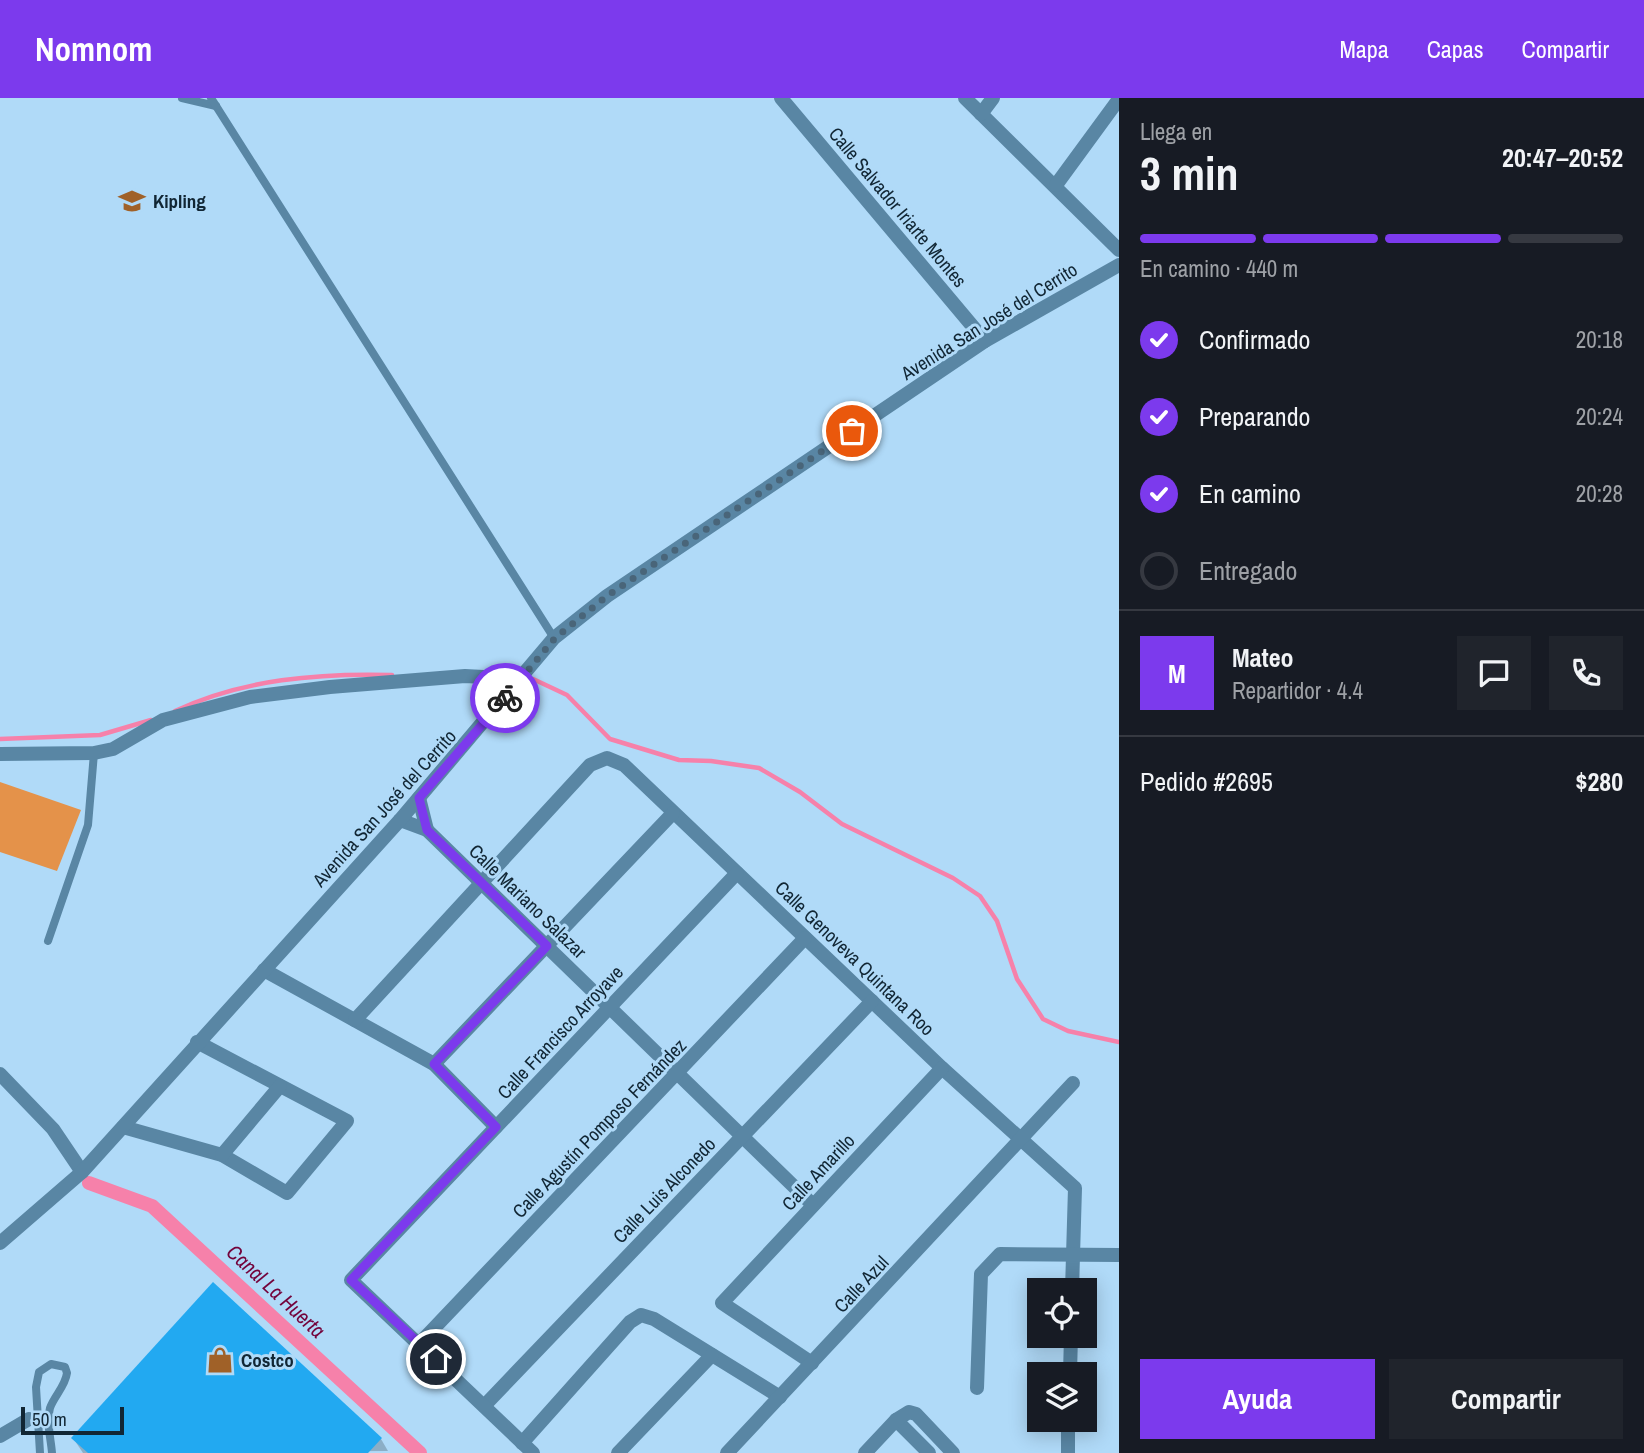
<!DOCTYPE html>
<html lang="es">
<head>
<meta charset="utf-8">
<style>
	:root { --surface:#171b24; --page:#20242c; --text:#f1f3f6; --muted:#9ea1a6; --line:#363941; --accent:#7c3aed }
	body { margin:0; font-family:"Archivo Narrow",sans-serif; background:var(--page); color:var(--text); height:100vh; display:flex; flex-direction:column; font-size:26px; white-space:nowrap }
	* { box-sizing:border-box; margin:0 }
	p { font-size:23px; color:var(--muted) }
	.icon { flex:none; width:38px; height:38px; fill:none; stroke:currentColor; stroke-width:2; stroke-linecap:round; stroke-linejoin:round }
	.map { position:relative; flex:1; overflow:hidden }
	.side { display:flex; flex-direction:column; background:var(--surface); width:525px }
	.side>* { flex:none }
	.buttons { position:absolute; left:1027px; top:1180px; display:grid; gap:14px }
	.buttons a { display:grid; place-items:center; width:70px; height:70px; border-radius:0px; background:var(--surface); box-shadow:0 4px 18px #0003; font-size:35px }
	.scale { position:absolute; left:21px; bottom:18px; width:103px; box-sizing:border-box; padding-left:7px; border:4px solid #112634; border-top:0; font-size:19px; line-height:24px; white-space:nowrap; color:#112634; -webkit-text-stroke:5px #b0daf8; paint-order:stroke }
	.pin { position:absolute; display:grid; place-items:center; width:60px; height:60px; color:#fff; margin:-30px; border:4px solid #fff; border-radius:50%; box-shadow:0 2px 7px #0007 }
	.courier { position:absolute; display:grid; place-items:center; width:70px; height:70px; margin:-35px; border:5px solid #7c3aed; border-radius:50%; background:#fff; color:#222; box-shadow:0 2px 9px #0007 }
	.headline em { font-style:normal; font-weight:700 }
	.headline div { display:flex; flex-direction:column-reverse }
	.headline { display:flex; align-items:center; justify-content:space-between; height:119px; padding:0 21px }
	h1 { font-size:46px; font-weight:700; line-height:52px }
	.bar { display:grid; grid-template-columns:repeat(4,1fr); gap:10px 7px; align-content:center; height:84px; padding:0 21px }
	.bar i { height:9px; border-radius:5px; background:var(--line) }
	.bar .active { background:var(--accent) }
	.bar p { grid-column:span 4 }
	.line { display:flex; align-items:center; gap:18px; padding:0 21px; border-top:2px solid var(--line) }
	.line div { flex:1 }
	.round { display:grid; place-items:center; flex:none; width:74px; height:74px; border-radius:0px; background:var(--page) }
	ol { padding:0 21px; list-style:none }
	li { display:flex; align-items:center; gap:21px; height:77px }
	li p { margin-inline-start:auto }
	li .icon { padding:7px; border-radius:50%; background:var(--accent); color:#fff; stroke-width:4 }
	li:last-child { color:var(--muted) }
	li i { width:38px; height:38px; border:4px solid var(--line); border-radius:50% }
	.button { display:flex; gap:14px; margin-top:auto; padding:14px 21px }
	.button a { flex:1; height:80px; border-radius:0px; background:var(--accent); color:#fff; font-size:28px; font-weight:700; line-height:80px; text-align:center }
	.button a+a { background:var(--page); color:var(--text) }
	header { display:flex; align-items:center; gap:42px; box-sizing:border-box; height:98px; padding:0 35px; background:var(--accent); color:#fff }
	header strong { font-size:33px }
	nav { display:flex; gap:38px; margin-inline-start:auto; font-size:24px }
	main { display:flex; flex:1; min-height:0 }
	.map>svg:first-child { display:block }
</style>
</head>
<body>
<header>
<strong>Nomnom</strong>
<nav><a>Mapa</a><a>Capas</a><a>Compartir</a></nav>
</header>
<main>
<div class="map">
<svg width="1119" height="1355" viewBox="0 0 1119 1355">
	<rect width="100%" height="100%" fill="#b0daf8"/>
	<!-- green -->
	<path fill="#e4924a" d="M0,684L81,712L57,773L0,754Z"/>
	<!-- shadow -->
	<path fill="#0003" d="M73,1340L381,1341L388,1353L83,1355Z"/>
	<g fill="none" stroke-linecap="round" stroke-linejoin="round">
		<!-- stream -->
		<g stroke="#f681aa" stroke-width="4.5">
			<path d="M495,573L518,571"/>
			<path d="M533,581L567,597L610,641L679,662L711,663L759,670L800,694L842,726L953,780L980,798L997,823L1017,881L1043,921L1068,933L1119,944"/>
			<path d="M175,613C243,581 319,575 392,577"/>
			<path d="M0,641L100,637L151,622"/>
		</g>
		<!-- canal -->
		<path stroke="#f681aa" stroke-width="14" d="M89,1085L152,1108L420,1355"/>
	</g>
	<!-- building -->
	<path fill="#22a9f1" d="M213,1184L382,1340L368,1355H88L71,1340Z"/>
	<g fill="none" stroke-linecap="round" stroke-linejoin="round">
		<!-- service -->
		<g stroke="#5986a4" stroke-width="8">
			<path d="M182,0L216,8"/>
			<path d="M211,0L554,540"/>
			<path d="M48,843L88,727L94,655"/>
			<path d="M40,1355L36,1289L39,1274L51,1266L65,1269L67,1275C65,1289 54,1298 50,1310C46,1324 51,1341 52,1355"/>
		</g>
		<!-- minor -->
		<g stroke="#5986a4" stroke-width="14">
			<path d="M781,0L985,243"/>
			<path d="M965,0L1119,152"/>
			<path d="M981,16L993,0"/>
			<path d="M1056,87L1119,1"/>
			<path d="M0,656L94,655L113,651L163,622L250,599L330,589L465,578L502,580L514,588"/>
			<path d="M419,700L427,732"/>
			<path d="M400,722L427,732L813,1107"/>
			<path d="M264,872L434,966L496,1029"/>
			<path d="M355,922L590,667L607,660L624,667L942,970L1075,1090L1072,1192"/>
			<path d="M434,966L673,715"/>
			<path d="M0,976L53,1031L82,1074"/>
			<path d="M123,1029L222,1057L287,1095L347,1023L197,944"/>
			<path d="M222,1057L280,988"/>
			<path d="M419,1246L805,840"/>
			<path d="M812,1265L722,1205L942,970"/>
			<path d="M1070,1276L1071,1237"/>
			<path d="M977,1290L981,1176L1000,1156L1119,1157"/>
			<path d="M485,1307L872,903"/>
			<path d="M896,1322L929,1355"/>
			<path d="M0,1338L29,1321"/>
			<path d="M522,1345L630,1224L641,1217L654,1221L780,1299"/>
			<path d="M533,1355L351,1182L737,775"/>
			<path d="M618,1355L712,1257"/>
			<path d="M727,1355L1073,985"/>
			<path d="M865,1355L896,1322L909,1314L916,1316L953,1355"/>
			<path d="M1068,1355V1321"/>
		</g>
		<!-- tertiary -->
		<path stroke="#5986a4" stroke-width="14" d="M0,1145L82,1074L400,722L554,540L607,498L985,243L1119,167"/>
	</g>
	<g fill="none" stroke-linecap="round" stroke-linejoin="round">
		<!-- done -->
		<path stroke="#496579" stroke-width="7" stroke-dasharray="0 12.6" d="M505,600L555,540L607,498L852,333"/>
		<!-- route -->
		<path stroke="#7c3aed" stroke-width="9" d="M436,1261L351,1182L496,1029L434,966L547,848L427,732L419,700L505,600"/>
	</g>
	<!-- icons -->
	<defs>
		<g id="school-bare" transform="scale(2.1)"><path d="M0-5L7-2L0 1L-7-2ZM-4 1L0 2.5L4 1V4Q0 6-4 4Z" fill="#a06128" stroke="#b0daf8" stroke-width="2.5" paint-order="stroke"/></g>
		<g id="shop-bare" transform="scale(2.1)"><path d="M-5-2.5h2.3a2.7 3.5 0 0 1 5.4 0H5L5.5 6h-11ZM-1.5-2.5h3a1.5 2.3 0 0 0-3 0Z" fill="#a06128" stroke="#b0daf8" stroke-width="2.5" paint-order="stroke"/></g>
	</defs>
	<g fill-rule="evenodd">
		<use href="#school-bare" x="132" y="103"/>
		<use href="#shop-bare" x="220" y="1262"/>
	</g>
	<g text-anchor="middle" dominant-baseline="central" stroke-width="6" stroke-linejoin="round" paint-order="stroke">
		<!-- poi labels -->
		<g font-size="19" font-weight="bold" fill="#112634" stroke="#b0daf8" text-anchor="start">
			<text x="153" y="103">Kipling</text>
			<text x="241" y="1262">Costco</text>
		</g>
		<!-- street labels -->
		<g font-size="19" fill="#112634" stroke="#b0daf8">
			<text transform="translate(898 109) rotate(50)">Calle Salvador Iriarte Montes</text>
			<text transform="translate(989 223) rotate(-32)">Avenida San José del Cerrito</text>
			<text transform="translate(384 710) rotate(-48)">Avenida San José del Cerrito</text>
			<text transform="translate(528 803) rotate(44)">Calle Mariano Salazar</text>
			<text transform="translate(855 860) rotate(44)">Calle Genoveva Quintana Roo</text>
			<text transform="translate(560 934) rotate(-47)">Calle Francisco Arroyave</text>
			<text transform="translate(599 1030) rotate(-46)">Calle Agustín Pomposo Fernández</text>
			<text transform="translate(818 1074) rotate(-47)">Calle Amarillo</text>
			<text transform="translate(664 1092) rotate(-46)">Calle Luis Alconedo</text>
			<text transform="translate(861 1186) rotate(-47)">Calle Azul</text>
		</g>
		<!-- water labels -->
		<g font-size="21" font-style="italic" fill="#73033b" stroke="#b0daf8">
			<text transform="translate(276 1193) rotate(43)">Canal La Huerta</text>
		</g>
	</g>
</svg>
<div class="buttons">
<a><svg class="icon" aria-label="locate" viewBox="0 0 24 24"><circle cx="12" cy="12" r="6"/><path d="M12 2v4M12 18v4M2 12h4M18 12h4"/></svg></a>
<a><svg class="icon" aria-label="layers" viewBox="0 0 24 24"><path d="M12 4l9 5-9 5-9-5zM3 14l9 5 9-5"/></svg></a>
</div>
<div class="scale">50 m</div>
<div class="pin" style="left:852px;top:333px;background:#ea580c"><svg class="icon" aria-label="bag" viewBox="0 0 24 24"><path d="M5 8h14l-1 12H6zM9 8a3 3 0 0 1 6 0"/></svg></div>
<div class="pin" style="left:436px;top:1261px;background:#1f2937"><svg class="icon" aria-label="home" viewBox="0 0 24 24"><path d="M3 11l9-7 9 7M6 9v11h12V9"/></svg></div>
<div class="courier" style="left:505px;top:600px"><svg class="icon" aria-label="bike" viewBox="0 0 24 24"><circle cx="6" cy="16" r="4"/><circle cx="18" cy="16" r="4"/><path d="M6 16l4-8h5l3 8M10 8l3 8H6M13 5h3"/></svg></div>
</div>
<section class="side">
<div class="headline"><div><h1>3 min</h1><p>Llega en</p></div><em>20:47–20:52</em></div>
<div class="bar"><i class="active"></i><i class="active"></i><i class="active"></i><i></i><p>En camino · 440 m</p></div>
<ol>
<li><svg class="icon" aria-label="check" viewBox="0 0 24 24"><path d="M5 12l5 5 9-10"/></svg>Confirmado<p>20:18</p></li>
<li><svg class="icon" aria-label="check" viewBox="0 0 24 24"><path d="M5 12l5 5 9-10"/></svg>Preparando<p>20:24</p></li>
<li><svg class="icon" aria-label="check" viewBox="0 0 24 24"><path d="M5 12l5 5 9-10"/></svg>En camino<p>20:28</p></li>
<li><i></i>Entregado</li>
</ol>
<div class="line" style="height:126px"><b class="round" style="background:var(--accent);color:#fff">M</b><div><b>Mateo</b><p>Repartidor · 4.4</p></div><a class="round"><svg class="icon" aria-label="chat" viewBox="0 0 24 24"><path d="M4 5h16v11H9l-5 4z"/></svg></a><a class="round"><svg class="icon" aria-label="phone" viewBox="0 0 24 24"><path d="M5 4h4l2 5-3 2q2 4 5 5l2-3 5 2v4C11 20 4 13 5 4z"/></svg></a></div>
<div class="line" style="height:91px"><div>Pedido #2695</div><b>$280</b></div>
<div class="button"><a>Ayuda</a><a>Compartir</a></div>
</section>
</main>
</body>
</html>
